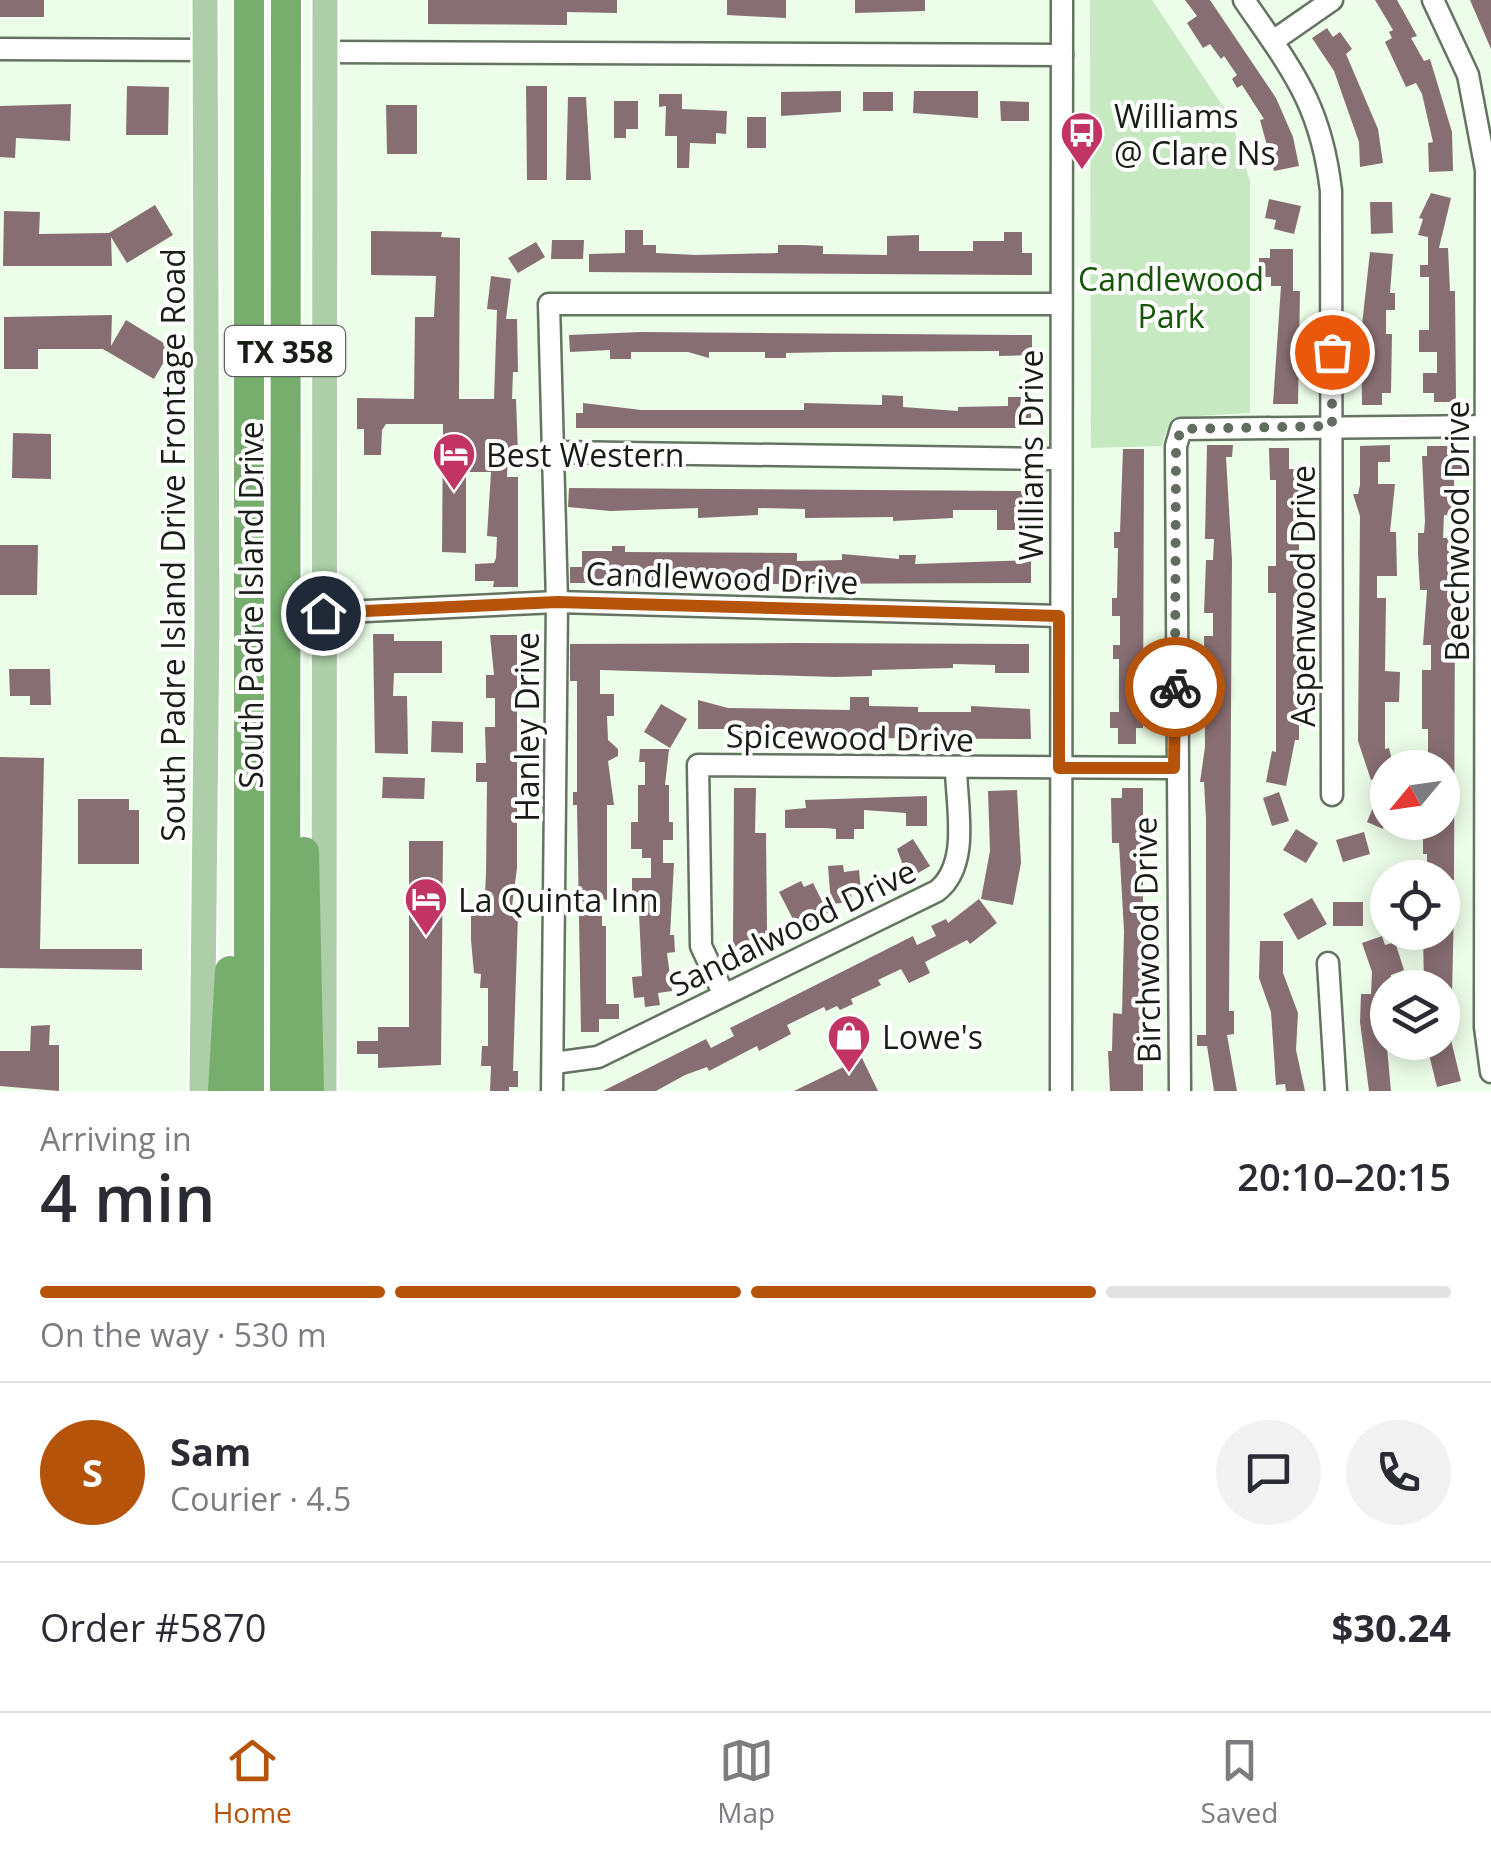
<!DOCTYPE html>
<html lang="en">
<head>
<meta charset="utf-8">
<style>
	:root { --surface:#fff; --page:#f2f2f3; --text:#2b2b33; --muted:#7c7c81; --line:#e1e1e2; --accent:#b45309 }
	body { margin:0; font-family:"Open Sans",sans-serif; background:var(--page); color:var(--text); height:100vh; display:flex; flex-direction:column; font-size:38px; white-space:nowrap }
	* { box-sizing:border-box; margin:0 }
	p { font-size:32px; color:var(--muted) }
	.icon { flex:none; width:55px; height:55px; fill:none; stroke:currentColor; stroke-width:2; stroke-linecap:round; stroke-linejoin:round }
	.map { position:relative; height:1091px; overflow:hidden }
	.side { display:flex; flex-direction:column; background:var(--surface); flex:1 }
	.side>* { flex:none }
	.needle { width:65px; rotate:241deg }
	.tools { position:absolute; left:1370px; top:750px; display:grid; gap:20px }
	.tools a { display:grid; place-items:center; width:90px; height:90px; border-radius:50%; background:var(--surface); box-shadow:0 5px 25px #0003; font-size:50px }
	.pin { position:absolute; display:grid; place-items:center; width:85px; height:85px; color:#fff; margin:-42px; border:5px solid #fff; border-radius:50%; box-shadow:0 2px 10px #0007 }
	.courier { position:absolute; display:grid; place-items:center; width:100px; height:100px; margin:-50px; border:8px solid #b45309; border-radius:50%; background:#fff; color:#222; box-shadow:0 2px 12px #0007 }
	.head em { font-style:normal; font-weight:600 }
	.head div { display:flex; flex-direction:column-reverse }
	.head { display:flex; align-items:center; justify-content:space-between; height:170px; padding:0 40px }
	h1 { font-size:65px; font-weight:600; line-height:75px }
	.bar { display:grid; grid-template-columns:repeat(4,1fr); gap:15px 10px; align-content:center; height:120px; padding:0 40px }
	.bar i { height:12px; border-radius:8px; background:var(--line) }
	.bar .on { background:var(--accent) }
	.bar p { grid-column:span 4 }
	.line { display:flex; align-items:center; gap:25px; padding:0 40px; border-top:2px solid var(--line) }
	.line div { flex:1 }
	.round { display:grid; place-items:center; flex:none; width:105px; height:105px; border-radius:52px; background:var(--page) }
	.menu { display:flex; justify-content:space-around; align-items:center; height:140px; border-top:2px solid var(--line); background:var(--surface); font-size:28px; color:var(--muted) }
	.menu a { display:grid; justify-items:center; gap:5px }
	.menu .on { color:var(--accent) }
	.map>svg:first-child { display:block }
</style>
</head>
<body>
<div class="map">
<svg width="1491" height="1091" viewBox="0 0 1491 1091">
	<rect width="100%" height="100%" fill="#ecfde9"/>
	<!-- green -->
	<path fill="#c7e9c2" d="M1090,0H1152L1230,117L1250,181V413L1180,417L1166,432L1162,446L1091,448Z"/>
	<!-- building -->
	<g fill="#876e72">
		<rect x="0" y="0" width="44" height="17"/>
		<path d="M428,0H617V13L567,12V25L428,24Z"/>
		<path d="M727,0H786V18L727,15Z"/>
		<path d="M855,0H925V11L855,13Z"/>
		<path d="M1185,0H1210L1276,98L1293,137L1299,166L1274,171L1260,120L1264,119L1242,85L1237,88L1232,79L1237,75L1224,56L1221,59L1210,44L1203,48L1187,23L1197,16Z"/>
		<path d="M1375,0H1397L1417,36L1411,38L1424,61L1430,59L1452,132L1453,171L1429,172L1428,143L1433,142L1422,94L1416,83L1406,87L1385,42L1392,38L1389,32L1393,30Z"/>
		<path d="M1470,0H1491V49Z"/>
		<path d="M1327,28L1333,37L1340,32L1352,49L1346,54L1378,129L1383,163L1360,167L1359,142L1334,71L1312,38Z"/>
		<path d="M127,86L169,87L168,135H126Z"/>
		<path d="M526,86H547V180H527Z"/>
		<path d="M841,91V112L781,116V92Z"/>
		<path d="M914,91H978V118L913,113Z"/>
		<rect x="863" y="92" width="30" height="19"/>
		<path d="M659,94H682V109L727,111L726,134L716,133V144L690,143L689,168H677V136H665L666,106L659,107Z"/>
		<path d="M568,97H586L591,180H566Z"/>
		<path d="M614,101H638V129H626V138H614Z"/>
		<path d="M1000,101L1029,102V121H1001Z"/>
		<path d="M71,104L70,141L16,138L15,158L0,157V106Z"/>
		<path d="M386,105H417V154H387Z"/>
		<rect x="747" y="117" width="19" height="31"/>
		<path d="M1431,193L1451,198L1439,248H1448L1450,291H1455L1456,402H1434V393H1423V373H1437V352H1419V330H1429V277H1420V265H1428V237L1418,235L1423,219L1419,218Z"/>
		<path d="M1269,199L1301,206L1294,234L1274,229L1276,220L1265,218Z"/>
		<path d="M1370,202H1392L1393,233L1371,234Z"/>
		<path d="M155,205L173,235L127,263L111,237L112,266H3L4,211L40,212L39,234L109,233Z"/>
		<path d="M625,230H643V245H656V253L695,255L778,253V245H804L823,246V254L887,255V236L919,235V251H973V241H1004V232H1022V253H1032V275L589,272V254L625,253Z"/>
		<path d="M371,231L442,232L441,237L460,238L459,399H494L497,310L487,309L491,276L511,279L506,319H517L518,372H513L512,399H516L518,454H508L507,477H518V587H493L494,581H475V564L494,563L496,558L497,537L487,536L491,472H466V553L442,552L443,424H386L382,430L381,455H364V429H357V398L414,399L415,317H434L436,276L371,275Z"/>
		<path d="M552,240H584L583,259H551Z"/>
		<path d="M536,242L545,257L518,273L508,258Z"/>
		<path d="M1270,249H1293V291H1300L1298,404H1273L1281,286H1271V277H1259V258H1270Z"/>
		<path d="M1370,252L1393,254L1390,293H1395V310H1386V334H1392L1391,393H1382V405H1362L1361,334Z"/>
		<path d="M112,315L111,346L126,320L172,348L154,379L103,349H38V369H4V317Z"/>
		<path d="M641,332L1032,335V355L999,356V351L835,352L786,353V358H765V352H709V358L688,352H631V359H610V350L570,352L569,335Z"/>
		<path d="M882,395L903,396V407L958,411V407L1008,406V397H1021L1020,407H1031V428H576V413H583V403L641,410H804V403L882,405Z"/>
		<path d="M13,433L51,434V479L12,478Z"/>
		<path d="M1207,445H1233L1232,457H1226L1232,560L1229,1011H1234V1034L1227,1035L1237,1091H1214L1207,1046H1197V1035H1206V819L1204,782H1200L1205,747L1204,636H1213V613H1204L1206,560H1213L1214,539H1205Z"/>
		<path d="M1390,445V462H1378V484H1395L1390,532H1396L1397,576H1377V598H1386L1385,671L1400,672L1399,702H1385V749L1389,748L1394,768H1388V775L1371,780L1358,741L1360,516L1353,494H1358L1360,485V446Z"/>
		<path d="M1427,446H1454V465H1462V477H1454V515H1444L1443,538H1454L1450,595H1455L1454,880L1427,878V854H1423V832H1433V822H1442V768L1428,766V729H1422V670H1431V645H1423L1427,590H1420L1418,553V533H1424L1425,521L1422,456H1427Z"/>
		<path d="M1269,448H1289V469H1299V613H1293L1292,636H1299V740H1295L1286,786L1266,782L1272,751L1276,752V593H1268V566H1276V480H1270Z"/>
		<path d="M1123,449H1144L1143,728H1136V744H1118V728H1110V712H1119V659H1113V645H1120V616H1112V598H1117L1118,548H1114V532H1120Z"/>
		<path d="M569,488L1031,491V513H1015V530H997V510H953V518L893,521V517L805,518V509L758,508V515L698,518V508L610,511L568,507Z"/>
		<path d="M0,545H38L37,595H0Z"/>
		<path d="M612,546H625V552L797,553V561L842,560V554L899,559V555H916L915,564L1031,560V583L756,584L681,579V583H570V567H582V551H612Z"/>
		<path d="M373,634H394V641H442V673H394L393,696H407L408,754L375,753Z"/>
		<path d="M490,635H517V868L511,914H518L513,1071H518V1087H509V1091H490L491,1066H481L482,1046H488V988H480L481,974L474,973L471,940V914H484L486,874L487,782H476V763H486L485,727H495V698H486V675H494Z"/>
		<path d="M796,643L1029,644V673H995V665L953,664V668L872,670V676L835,677L600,670V694H614V716H607L608,740L618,749V756L608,761L614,805H607V900L602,899V926H606V1004H619V1019H599V1032H581L577,805H573V792H577V681H570V644Z"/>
		<path d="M9,669H50L51,705H30V696H10Z"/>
		<path d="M850,697H869V706L918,707V712H971V706L1030,709L1031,739L733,737V729H698V700L728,708L850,710Z"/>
		<path d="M661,704L687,719L670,748L644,732Z"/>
		<path d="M432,721L463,722V753L431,752Z"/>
		<path d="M640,749H669L665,785H669V822H673V840H663V863H674L670,935H674L675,952L667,953L672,991L658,993L660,1005L645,1007L644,997L634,998L632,977L642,976L638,893H632V878H651V858H642V849H631V822H638V785H645V762H639Z"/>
		<path d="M0,757L44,758L40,949H142V970L0,968Z"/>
		<path d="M383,777L425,778L424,799L382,798Z"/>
		<path d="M734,788H756L755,833H766L767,930H773V947H733Z"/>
		<path d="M1122,788H1143V1091H1110L1108,1051H1112L1113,1013L1122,1014L1124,931L1119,843H1112L1111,798H1122Z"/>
		<path d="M1017,790L1021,863L1013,905L981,899L990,851L988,791Z"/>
		<path d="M1279,792L1289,821L1272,826L1263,798Z"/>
		<path d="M1379,793L1388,797L1383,829L1367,822Z"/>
		<path d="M927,796V826H906V813L864,810V829H854V839H836V829L826,828H785V810L806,808L805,800Z"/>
		<path d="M78,799H129V810H139V864H78Z"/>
		<path d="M1296,829L1318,843L1306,863L1283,850Z"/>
		<path d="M1364,832L1370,854L1343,862L1336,840Z"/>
		<path d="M913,839L930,866L908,879L897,849Z"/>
		<path d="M409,841H443L441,1065L378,1068V1054H357V1041H378V1027H409Z"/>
		<path d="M843,865L844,872L859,870L861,892L851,893L852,902L831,904L828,866Z"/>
		<path d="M801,881L804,887L813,883L828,913L807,924L804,918L795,923L779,892Z"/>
		<path d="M1312,898L1327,924L1298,940L1283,914Z"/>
		<path d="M979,899L997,923L970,944L967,940L925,962L930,973L909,983L901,969L878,980L881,985L851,999L853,1004L840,1010L837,1006L826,1011L824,1007L787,1025L791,1034L759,1051L757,1046L709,1071L707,1067L685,1075L656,1091H603L706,1039L711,1048L734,1036L730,1028L913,936L917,945L936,936L931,926L946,919L948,923Z"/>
		<rect x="1333" y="902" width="30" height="24"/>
		<path d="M1442,906H1454L1451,1040L1461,1081L1437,1087L1428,1050L1442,1046V988H1424L1423,933L1442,932Z"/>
		<path d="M1382,936L1385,945L1395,942L1404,970L1391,975L1384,1015L1391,1091H1369L1360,1022L1361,994H1371L1372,972L1362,943Z"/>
		<path d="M1260,941H1283V973L1298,1013L1296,1050L1305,1091H1286L1285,1084L1276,1085L1271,1012L1259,978Z"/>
		<path d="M50,1025L49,1045H59V1091L0,1086V1051H30L31,1026Z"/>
		<path d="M862,1058L878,1091H794Z"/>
	</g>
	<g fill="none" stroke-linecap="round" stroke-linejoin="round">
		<!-- minor casing -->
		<g stroke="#657462" stroke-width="25">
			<g id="minor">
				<path d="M1244,0C1292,70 1321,104 1331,191L1332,795"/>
				<path d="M1433,0L1468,75L1486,170L1485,1027L1491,1072"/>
				<path d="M1273,41L1332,0"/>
				<path d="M0,49L205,50"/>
				<path d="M325,52L1062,55"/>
				<path d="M555,452L1060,459"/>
				<path d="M323,613L557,602L1059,616"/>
				<path d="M1328,963L1336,1091"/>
				<path d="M723,993L701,946L698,765L1174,768"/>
				<path d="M554,1063L598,1057L937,891C970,865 957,809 956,770"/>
				<path d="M552,1091L557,602L549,304H1061"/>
				<path d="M1061,1091L1062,0"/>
				<path d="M1180,1091L1176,446L1181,429L1491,426"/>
			</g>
		</g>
		<!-- major casing -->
		<g stroke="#fff" stroke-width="30">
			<g id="major">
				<path d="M202,1091L207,626L205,0"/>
				<path d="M324,1091L325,0"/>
			</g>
		</g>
		<!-- highway casing -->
		<g stroke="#fff" stroke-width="35">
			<g id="highway">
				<path d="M304,852L309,1091"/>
				<path d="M223,1091L230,971"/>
				<path d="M249,1091V0"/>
				<path d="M285,1091L286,0"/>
			</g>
		</g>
		<!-- minor -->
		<use href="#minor" stroke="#fff" stroke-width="20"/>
		<!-- major -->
		<use href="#major" stroke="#adcea8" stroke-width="25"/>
		<!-- highway -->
		<use href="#highway" stroke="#77ae6e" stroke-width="30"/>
	</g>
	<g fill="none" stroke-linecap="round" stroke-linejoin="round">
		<!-- done -->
		<path stroke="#626c60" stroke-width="10" stroke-dasharray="0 18" d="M1175,687L1176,446L1181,429L1332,426V352"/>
		<!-- route -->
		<path stroke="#b45309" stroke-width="12" d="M323,613L557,602L1059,616V768H1174L1175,687"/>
	</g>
	<!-- icons -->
	<defs>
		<g id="bus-pin" transform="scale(2.25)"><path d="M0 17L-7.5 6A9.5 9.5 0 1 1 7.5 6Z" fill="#c13463" stroke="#fff"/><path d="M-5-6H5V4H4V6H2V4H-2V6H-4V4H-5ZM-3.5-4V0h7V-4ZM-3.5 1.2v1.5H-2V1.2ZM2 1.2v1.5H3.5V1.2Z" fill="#fff"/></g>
		<g id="hotel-pin" transform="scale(2.25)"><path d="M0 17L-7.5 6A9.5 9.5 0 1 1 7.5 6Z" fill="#c13463" stroke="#fff"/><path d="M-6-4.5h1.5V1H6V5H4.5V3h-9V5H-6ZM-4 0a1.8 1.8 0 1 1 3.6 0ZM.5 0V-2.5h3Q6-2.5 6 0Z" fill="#fff"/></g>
		<g id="shop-pin" transform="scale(2.25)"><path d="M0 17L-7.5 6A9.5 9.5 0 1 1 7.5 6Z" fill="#c13463" stroke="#fff"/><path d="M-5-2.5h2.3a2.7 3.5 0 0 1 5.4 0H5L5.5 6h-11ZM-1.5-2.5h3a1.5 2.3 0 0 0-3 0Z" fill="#fff"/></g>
	</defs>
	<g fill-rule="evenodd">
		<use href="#bus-pin" x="1082" y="133"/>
		<use href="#hotel-pin" x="454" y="454"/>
		<use href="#hotel-pin" x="426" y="899"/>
		<use href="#shop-pin" x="849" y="1036"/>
	</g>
	<g text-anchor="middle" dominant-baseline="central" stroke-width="8" stroke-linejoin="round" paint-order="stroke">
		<!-- shield labels -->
		<rect fill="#fff" stroke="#5d625d" stroke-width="2.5" x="225" y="326" width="120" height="50" rx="8"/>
		<g font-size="30" font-weight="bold" fill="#181e17">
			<text x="285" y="351">TX 358</text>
		</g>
		<!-- poi labels -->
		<g font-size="32" fill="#181e17" stroke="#fff" text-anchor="start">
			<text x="1114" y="115">Williams<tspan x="1114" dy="37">@ Clare Ns</tspan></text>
			<text x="486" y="454">Best Western</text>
			<text x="458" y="899">La Quinta Inn</text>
			<text x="882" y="1036">Lowe's</text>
		</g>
		<!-- park labels -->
		<g font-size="32" fill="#155508" stroke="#fff">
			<text x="1171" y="278">Candlewood<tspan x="1171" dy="37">Park</tspan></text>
		</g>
		<!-- street labels -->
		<g font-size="32" fill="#181e17" stroke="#fff">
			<text transform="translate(1030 455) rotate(-90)">Williams Drive</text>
			<text transform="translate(1456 531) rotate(-90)">Beechwood Drive</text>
			<text transform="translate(172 545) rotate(-90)">South Padre Island Drive Frontage Road</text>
			<text transform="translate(722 577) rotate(2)">Candlewood Drive</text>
			<text transform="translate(1302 596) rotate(-90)">Aspenwood Drive</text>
			<text transform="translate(250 605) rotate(-90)">South Padre Island Drive</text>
			<text transform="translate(526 727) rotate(-90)">Hanley Drive</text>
			<text transform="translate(850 737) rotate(1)">Spicewood Drive</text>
			<text transform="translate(792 927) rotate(-26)">Sandalwood Drive</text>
			<text transform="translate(1146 940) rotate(-91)">Birchwood Drive</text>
		</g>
	</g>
</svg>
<div class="tools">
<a><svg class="needle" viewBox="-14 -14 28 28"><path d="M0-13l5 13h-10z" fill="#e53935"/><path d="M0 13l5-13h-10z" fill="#7c7c81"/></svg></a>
<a><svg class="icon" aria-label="locate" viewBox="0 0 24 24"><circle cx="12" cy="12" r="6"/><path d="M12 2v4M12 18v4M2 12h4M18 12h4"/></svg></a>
<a><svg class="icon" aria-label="layers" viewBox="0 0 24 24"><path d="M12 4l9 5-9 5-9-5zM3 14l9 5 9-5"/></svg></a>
</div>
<div class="pin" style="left:1332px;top:352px;background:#ea580c"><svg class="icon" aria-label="bag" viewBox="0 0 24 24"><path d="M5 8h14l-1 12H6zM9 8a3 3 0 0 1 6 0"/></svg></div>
<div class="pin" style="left:323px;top:613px;background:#1f2937"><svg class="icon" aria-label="home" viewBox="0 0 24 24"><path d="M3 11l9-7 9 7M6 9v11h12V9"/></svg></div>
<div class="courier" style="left:1175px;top:687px"><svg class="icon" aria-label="bike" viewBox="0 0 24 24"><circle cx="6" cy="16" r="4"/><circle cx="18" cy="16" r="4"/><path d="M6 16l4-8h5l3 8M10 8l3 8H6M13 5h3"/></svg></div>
</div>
<section class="side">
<div class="head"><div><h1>4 min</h1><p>Arriving in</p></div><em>20:10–20:15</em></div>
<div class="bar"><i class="on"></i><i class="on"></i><i class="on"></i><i></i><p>On the way · 530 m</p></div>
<div class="line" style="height:180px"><b class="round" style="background:var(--accent);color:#fff">S</b><div><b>Sam</b><p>Courier · 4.5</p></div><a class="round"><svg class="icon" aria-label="chat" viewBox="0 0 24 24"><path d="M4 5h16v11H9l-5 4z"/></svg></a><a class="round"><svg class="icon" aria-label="phone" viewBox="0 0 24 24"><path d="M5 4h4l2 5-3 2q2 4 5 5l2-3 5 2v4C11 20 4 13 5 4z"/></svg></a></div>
<div class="line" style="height:130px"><div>Order #5870</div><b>$30.24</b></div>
</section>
<nav class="menu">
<a class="on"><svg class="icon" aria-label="home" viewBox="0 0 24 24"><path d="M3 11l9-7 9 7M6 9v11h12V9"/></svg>Home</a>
<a><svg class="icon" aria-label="map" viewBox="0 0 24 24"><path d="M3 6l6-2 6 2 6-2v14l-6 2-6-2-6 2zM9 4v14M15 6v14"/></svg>Map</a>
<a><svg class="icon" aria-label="saved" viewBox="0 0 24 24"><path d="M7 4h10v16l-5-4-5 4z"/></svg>Saved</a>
</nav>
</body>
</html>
